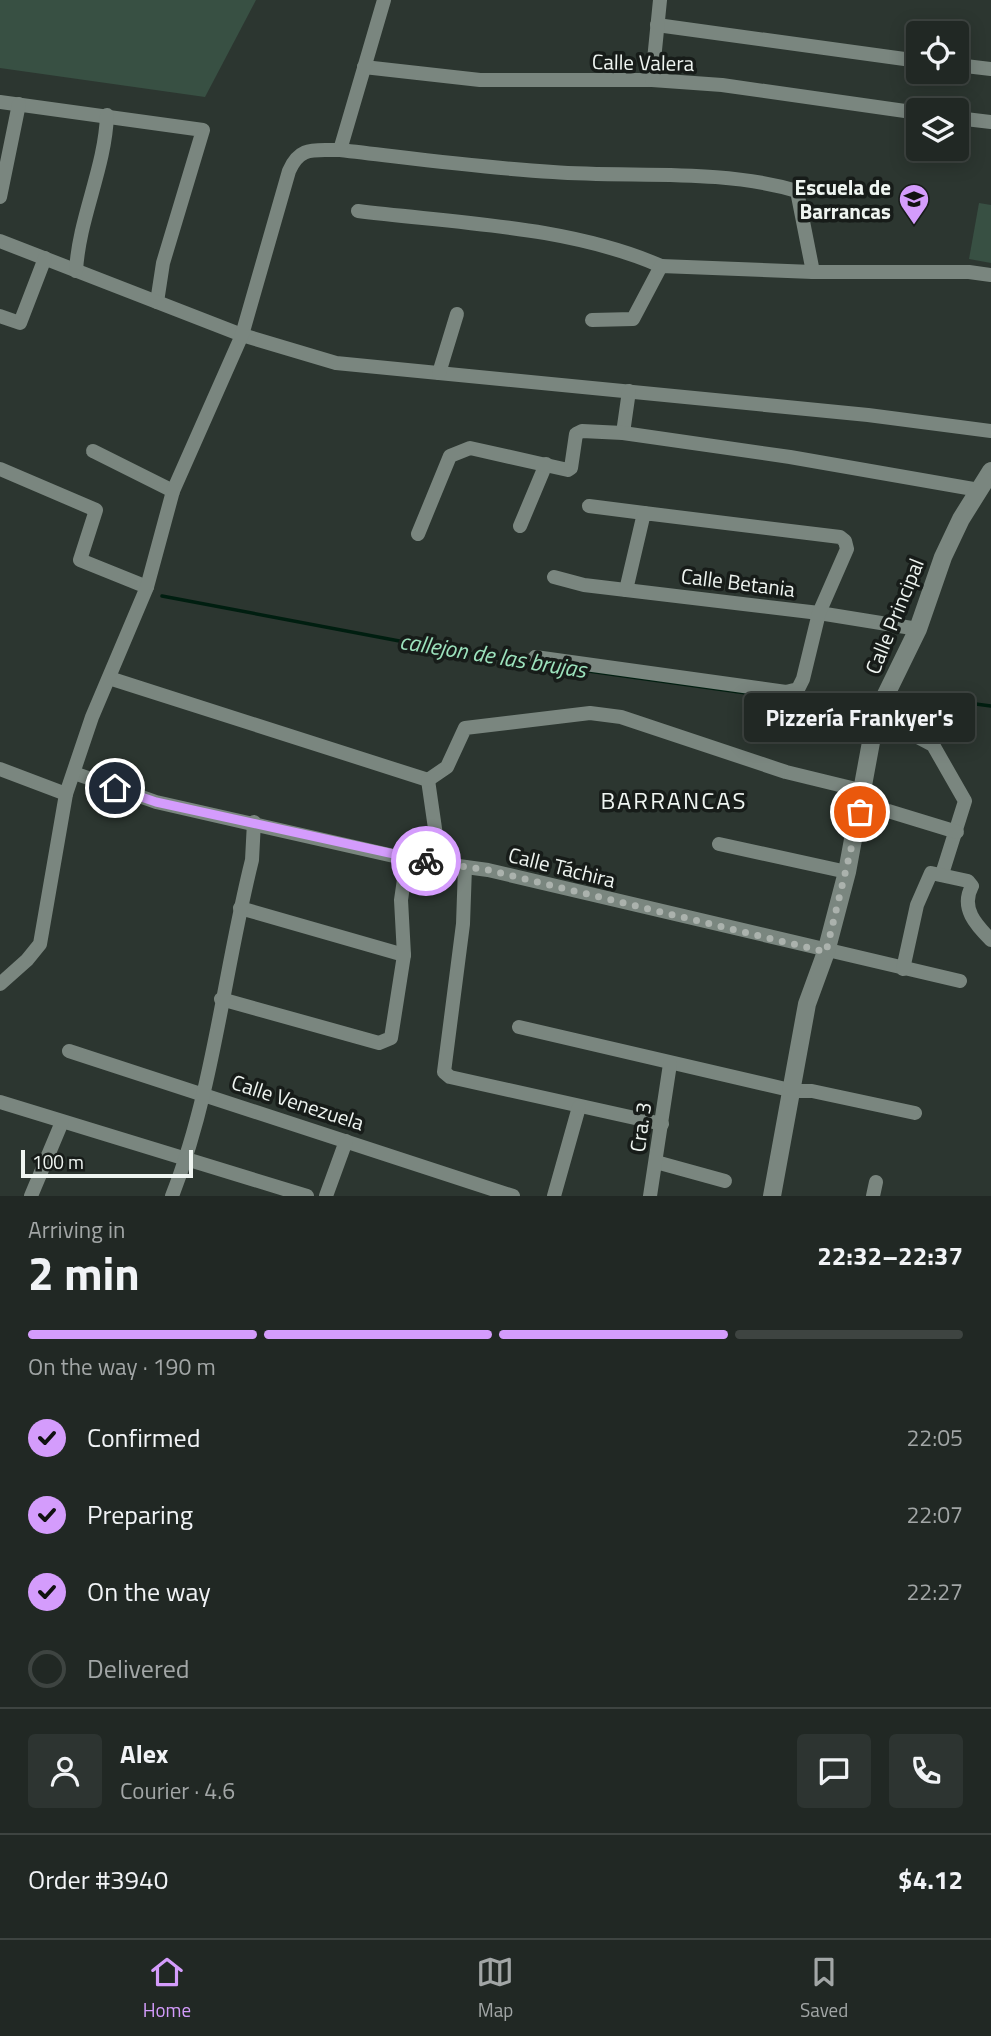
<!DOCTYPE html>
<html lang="en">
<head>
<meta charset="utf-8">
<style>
	:root { --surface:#212824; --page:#2d3431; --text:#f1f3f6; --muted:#a2a6a6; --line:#3e4441; --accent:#d49cfc }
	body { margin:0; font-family:"Titillium Web",sans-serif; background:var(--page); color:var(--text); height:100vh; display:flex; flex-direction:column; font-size:26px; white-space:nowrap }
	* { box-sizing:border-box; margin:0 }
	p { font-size:23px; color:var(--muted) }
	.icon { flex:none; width:38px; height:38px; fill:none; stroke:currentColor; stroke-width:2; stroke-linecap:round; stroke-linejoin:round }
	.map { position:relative; height:1196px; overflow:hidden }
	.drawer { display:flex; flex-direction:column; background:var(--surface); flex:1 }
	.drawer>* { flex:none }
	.tools { position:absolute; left:906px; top:21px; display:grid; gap:14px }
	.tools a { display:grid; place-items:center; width:63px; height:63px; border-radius:7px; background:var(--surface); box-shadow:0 4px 18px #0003,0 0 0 2px var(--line); font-size:35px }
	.scale { position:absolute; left:21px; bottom:18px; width:172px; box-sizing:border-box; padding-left:7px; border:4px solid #eff5f1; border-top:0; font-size:19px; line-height:24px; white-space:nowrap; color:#eff5f1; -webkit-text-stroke:5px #171c19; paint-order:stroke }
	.pin { position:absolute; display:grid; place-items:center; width:60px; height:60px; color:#fff; margin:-30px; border:4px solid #fff; border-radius:50%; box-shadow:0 2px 7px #0007 }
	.courier { position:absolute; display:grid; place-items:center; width:70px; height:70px; margin:-35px; border:5px solid #d49cfc; border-radius:50%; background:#fff; color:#222; box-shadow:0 2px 9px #0007 }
	.bubble { position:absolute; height:49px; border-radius:7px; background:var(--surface); box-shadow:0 4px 18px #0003,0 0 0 2px var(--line); font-size:23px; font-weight:700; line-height:49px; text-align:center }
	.head em { font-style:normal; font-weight:700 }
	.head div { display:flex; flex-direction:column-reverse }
	.head { display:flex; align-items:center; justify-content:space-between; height:119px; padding:0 28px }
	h1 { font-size:46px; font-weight:700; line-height:52px }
	.bar { display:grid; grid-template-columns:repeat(4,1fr); gap:10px 7px; align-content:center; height:84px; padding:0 28px }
	.bar i { height:9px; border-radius:5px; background:var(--line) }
	.bar .current { background:var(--accent) }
	.bar p { grid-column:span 4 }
	.line { display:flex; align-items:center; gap:18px; padding:0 28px; border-top:2px solid var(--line) }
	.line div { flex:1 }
	.round { display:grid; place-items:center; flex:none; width:74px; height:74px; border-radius:7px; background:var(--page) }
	ol { padding:0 28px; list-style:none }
	li { display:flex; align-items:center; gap:21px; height:77px }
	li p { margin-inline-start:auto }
	li .icon { padding:7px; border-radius:50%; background:var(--accent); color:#111; stroke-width:4 }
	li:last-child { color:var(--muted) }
	li i { width:38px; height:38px; border:4px solid var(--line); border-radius:50% }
	.dock { display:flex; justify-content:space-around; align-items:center; height:98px; border-top:2px solid var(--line); background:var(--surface); font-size:19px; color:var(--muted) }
	.dock a { display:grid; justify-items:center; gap:4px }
	.dock .current { color:var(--accent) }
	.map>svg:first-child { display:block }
</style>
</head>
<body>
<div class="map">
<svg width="991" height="1196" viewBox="0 0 991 1196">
	<rect width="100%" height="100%" fill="#2c3630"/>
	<!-- green -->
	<g fill="#385043">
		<path d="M0,0H256L205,97L0,68Z"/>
		<path d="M979,203L991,205V263L969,259Z"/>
	</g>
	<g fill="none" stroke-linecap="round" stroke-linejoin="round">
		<!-- stream -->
		<g stroke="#001e10" stroke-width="3.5">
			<path d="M162,596L447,650L535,664"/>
			<path d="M574,669L826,704"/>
			<path d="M953,701L991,706"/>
		</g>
		<!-- minor -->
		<g stroke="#7a867f" stroke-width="14">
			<path d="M657,25L919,61"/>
			<path d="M957,65L991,69"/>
			<path d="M364,67L480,80H652L722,85L919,113"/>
			<path d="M652,80L660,0"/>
			<path d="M0,102L203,130L163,263L157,302"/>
			<path d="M957,118L991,122"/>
			<path d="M340,150C411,158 482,168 553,172C633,178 719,168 797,191L813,272"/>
			<path d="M0,197L19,104"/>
			<path d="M358,211C455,223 570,226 661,266"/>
			<path d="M0,241L242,335L336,363L868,415L991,431"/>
			<path d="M76,271C79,217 105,169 107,115"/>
			<path d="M0,316L20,323L45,258"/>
			<path d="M592,320L633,319L661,266L813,272H969L991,275"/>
			<path d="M439,373L457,314"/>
			<path d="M623,433L629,391"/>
			<path d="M93,451L173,491"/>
			<path d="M0,469L96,510L80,560L147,587"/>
			<path d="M589,506L644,513"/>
			<path d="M520,526L546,464"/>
			<path d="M418,534L450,456L470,448L568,470L571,468L576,434L582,431L623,433L790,457L979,490"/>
			<path d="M554,577L584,585L819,613L918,629"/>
			<path d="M535,657L786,692L798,689L803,679L819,613L847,549L845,541L840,537L644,513L626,590"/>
			<path d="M109,678L428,780L440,863"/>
			<path d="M876,715L933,745L965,801L942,874"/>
			<path d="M0,769L66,794"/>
			<path d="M74,773L156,802L407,859L488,870L960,981"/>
			<path d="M428,780L447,767L465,728L590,713L621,717L786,772L864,791"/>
			<path d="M862,803L957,832"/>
			<path d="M719,844L847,872"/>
			<path d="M465,867L463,924L444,1072L450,1077L662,1124"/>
			<path d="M240,908L404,955"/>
			<path d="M903,969L917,905L931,873L968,881L972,886C960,908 976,925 991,940"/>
			<path d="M0,984L27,960L40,944L66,794L92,717L147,587L173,491L242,335L289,171C300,145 315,151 340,150L384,0"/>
			<path d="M221,999L379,1043L391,1038L404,955L401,900L407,859"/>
			<path d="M519,1027L794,1091H812L915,1113"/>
			<path d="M69,1051L513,1196"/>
			<path d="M0,1102L307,1196"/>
			<path d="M656,1162L725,1181"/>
			<path d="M31,1196L62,1122"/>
			<path d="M172,1196C214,1089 224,971 252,860L254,822"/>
			<path d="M326,1196L346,1141"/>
			<path d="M554,1196L579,1107"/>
			<path d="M650,1196L670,1064"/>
			<path d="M873,1196L876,1182"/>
		</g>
		<!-- tertiary -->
		<path stroke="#7a867f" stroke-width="18" d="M772,1196L807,1004L826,952L847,872L876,715L918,629L943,557L961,519L991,471"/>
	</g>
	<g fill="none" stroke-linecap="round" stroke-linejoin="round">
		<!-- done -->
		<path stroke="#abb2ad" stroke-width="7" stroke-dasharray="0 12.6" d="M426,861L488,870L826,952L860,812"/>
		<!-- route -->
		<path stroke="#d49cfc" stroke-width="9" d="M115,788L156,802L426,861"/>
	</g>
	<!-- icons -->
	<defs>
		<g id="school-pin" transform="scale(1.575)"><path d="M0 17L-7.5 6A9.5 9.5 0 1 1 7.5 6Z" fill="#d49cfc" stroke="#171c19"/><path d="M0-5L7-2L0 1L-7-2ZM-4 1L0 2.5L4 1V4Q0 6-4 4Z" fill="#111"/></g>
	</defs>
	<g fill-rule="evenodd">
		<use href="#school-pin" x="914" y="199"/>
	</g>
	<g text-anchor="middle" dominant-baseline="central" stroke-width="7" stroke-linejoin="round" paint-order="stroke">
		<!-- street labels -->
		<g font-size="21" fill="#eff5f1" stroke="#171c19">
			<text transform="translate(643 62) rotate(1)">Calle Valera</text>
			<text transform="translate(738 582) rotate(7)">Calle Betania</text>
			<text transform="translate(894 616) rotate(-68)">Calle Principal</text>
			<text transform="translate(562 867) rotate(14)">Calle Táchira</text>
			<text transform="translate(298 1102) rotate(18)">Calle Venezuela</text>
			<text transform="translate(640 1127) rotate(-82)">Cra. 3</text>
		</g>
		<!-- poi labels -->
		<g font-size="21" font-weight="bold" fill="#eff5f1" stroke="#171c19" text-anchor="end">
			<text x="891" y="187">Escuela de<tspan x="891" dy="24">Barrancas</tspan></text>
		</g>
		<!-- water labels -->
		<g font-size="23" font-style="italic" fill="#9ce3bd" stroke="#171c19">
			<text transform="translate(493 655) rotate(9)">callejon de las brujas</text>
		</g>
		<!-- quarter labels -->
		<g font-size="24" letter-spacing="2" fill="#eff5f1" stroke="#171c19">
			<text x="674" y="800">BARRANCAS</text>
		</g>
	</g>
</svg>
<div class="tools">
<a><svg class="icon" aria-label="locate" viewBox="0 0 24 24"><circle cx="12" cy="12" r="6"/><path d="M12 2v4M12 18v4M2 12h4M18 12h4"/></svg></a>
<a><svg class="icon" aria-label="layers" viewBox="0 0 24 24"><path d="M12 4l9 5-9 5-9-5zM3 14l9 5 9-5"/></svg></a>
</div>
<div class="scale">100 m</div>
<div class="pin" style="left:860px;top:812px;background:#ea580c"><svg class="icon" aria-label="bag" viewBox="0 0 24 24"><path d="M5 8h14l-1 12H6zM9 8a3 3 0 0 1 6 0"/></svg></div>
<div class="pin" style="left:115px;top:788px;background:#1f2937"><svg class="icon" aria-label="home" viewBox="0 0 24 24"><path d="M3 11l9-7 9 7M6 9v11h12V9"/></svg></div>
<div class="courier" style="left:426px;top:861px"><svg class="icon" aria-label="bike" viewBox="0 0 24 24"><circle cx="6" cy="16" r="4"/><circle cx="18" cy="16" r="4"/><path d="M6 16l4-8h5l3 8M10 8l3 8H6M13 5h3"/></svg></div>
<div class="bubble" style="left:744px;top:693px;width:231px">Pizzería Frankyer's</div>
</div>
<section class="drawer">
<div class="head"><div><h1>2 min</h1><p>Arriving in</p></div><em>22:32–22:37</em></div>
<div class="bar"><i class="current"></i><i class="current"></i><i class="current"></i><i></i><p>On the way · 190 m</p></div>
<ol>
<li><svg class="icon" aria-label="check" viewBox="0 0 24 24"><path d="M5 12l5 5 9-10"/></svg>Confirmed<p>22:05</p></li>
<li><svg class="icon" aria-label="check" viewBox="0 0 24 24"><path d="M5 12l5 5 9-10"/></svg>Preparing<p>22:07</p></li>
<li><svg class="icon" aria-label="check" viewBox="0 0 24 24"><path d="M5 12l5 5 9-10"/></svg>On the way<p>22:27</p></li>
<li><i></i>Delivered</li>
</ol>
<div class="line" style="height:126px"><a class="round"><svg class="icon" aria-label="person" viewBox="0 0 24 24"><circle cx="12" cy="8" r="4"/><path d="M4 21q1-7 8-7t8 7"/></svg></a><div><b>Alex</b><p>Courier · 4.6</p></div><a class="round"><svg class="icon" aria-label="chat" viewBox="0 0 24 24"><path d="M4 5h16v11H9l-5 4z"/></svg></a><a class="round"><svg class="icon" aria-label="phone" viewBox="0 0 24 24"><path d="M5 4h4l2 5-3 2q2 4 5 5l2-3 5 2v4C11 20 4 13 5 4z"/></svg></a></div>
<div class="line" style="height:91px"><div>Order #3940</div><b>$4.12</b></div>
</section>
<nav class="dock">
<a class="current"><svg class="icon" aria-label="home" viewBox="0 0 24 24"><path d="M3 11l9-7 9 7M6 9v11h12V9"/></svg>Home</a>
<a><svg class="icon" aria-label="map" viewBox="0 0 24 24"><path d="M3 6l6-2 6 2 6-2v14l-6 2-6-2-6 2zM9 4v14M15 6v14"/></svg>Map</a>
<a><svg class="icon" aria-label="saved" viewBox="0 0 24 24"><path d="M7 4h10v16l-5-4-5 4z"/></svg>Saved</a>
</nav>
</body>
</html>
